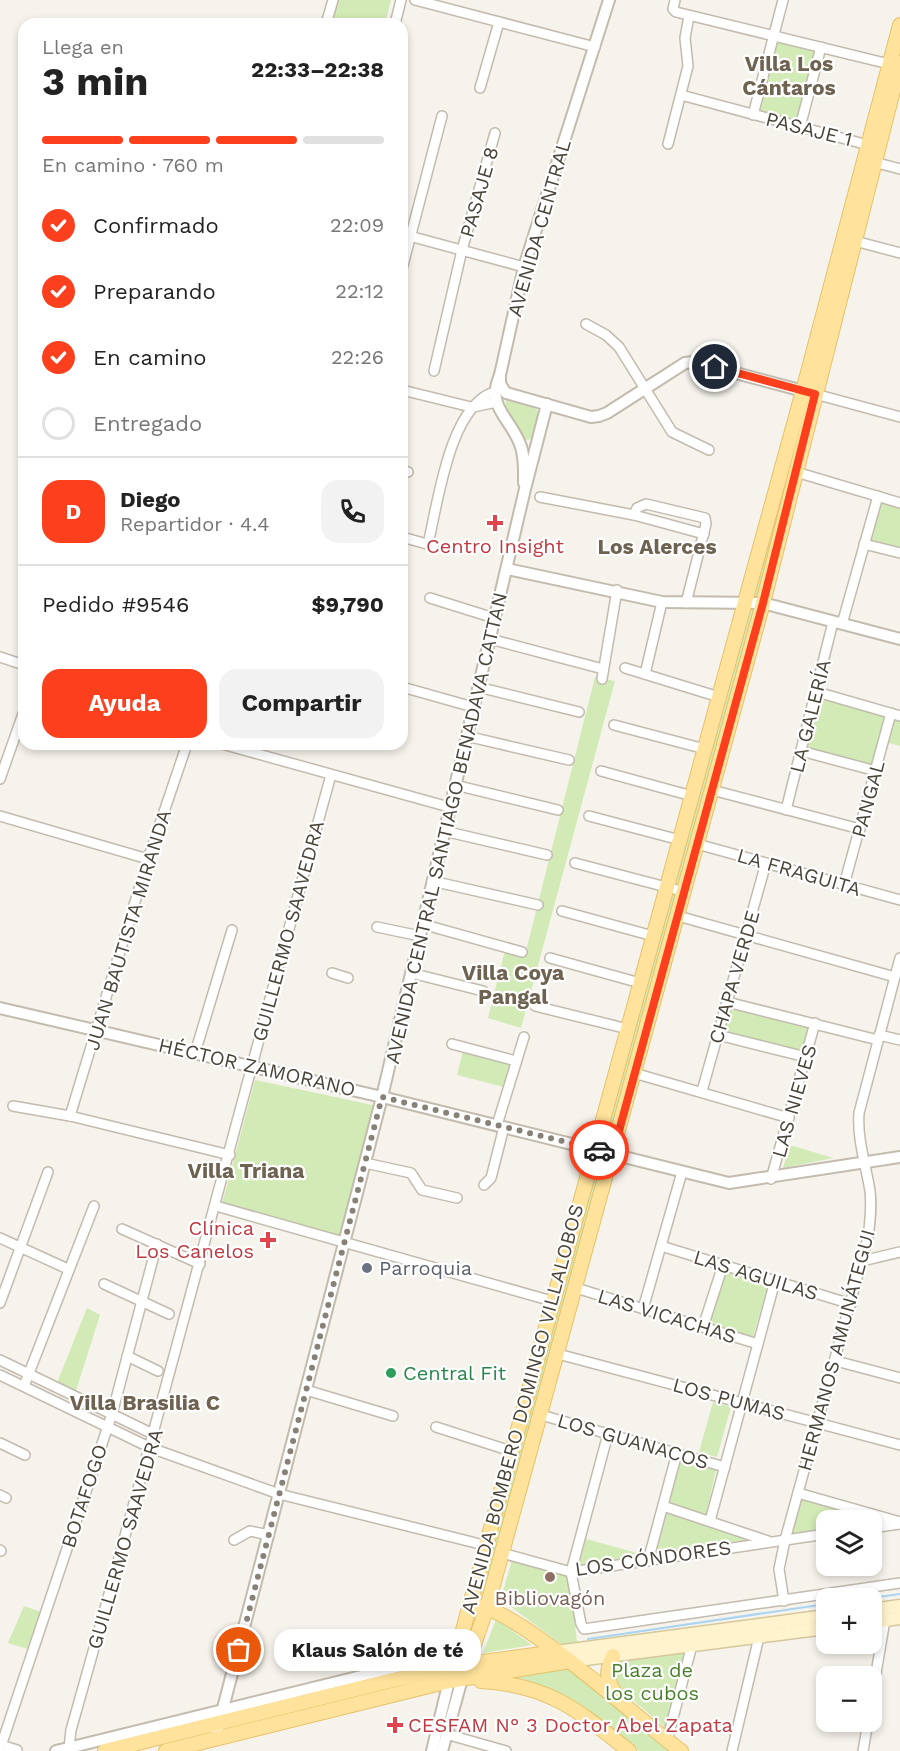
<!DOCTYPE html>
<html lang="es">
<head>
<meta charset="utf-8">
<style>
	:root { --surface:#fff; --page:#f2f2f2; --text:#222; --muted:#767676; --line:#e0e0e0; --accent:#fc3f1d }
	body { margin:0; font-family:"Work Sans",sans-serif; background:var(--page); color:var(--text); height:100vh; display:flex; flex-direction:column; font-size:22px; white-space:nowrap }
	* { box-sizing:border-box; margin:0 }
	p { font-size:20px; color:var(--muted) }
	.icon { flex:none; width:33px; height:33px; fill:none; stroke:currentColor; stroke-width:2; stroke-linecap:round; stroke-linejoin:round }
	.map { position:relative; flex:1; overflow:hidden }
	.details { position:absolute; left:18px; top:18px; width:390px; height:732px; display:flex; flex-direction:column; background:var(--surface); border-radius:18px; box-shadow:0 3px 9px #0003 }
	.details>* { flex:none }
	.tools { position:absolute; left:816px; top:1510px; display:grid; gap:12px }
	.tools a { display:grid; place-items:center; width:66px; height:66px; border-radius:12px; background:var(--surface); box-shadow:0 3px 9px #0003; font-size:30px }
	.pin { position:absolute; display:grid; place-items:center; width:51px; height:51px; color:#fff; margin:-26px; border:3px solid #fff; border-radius:50%; box-shadow:0 2px 6px #0007 }
	.courier { position:absolute; display:grid; place-items:center; width:60px; height:60px; margin:-30px; border:4px solid #fc3f1d; border-radius:50%; background:#fff; color:#222; box-shadow:0 2px 8px #0007 }
	.bubble { position:absolute; height:42px; border-radius:18px; background:var(--surface); box-shadow:0 3px 9px #0003; font-size:20px; font-weight:700; line-height:42px; text-align:center }
	.overview em { font-style:normal; font-weight:700 }
	.overview div { display:flex; flex-direction:column-reverse }
	.overview { display:flex; align-items:center; justify-content:space-between; height:102px; padding:0 24px }
	h1 { font-size:39px; font-weight:700; line-height:45px }
	.bar { display:grid; grid-template-columns:repeat(4,1fr); gap:9px 6px; align-content:center; height:72px; padding:0 24px }
	.bar i { height:8px; border-radius:4px; background:var(--line) }
	.bar .current { background:var(--accent) }
	.bar p { grid-column:span 4 }
	.line { display:flex; align-items:center; gap:15px; padding:0 24px; border-top:2px solid var(--line) }
	.line div { flex:1 }
	.round { display:grid; place-items:center; flex:none; width:63px; height:63px; border-radius:18px; background:var(--page) }
	ol { padding:0 24px; list-style:none }
	li { display:flex; align-items:center; gap:18px; height:66px }
	li p { margin-inline-start:auto }
	li .icon { padding:6px; border-radius:50%; background:var(--accent); color:#fff; stroke-width:4 }
	li:last-child { color:var(--muted) }
	li i { width:33px; height:33px; border:3px solid var(--line); border-radius:50% }
	.button { display:flex; gap:12px; margin-top:auto; padding:12px 24px }
	.button a { flex:1; height:69px; border-radius:18px; background:var(--accent); color:#fff; font-size:24px; font-weight:700; line-height:69px; text-align:center }
	.button a+a { background:var(--page); color:var(--text) }
	.map>svg:first-child { display:block }
</style>
</head>
<body>
<div class="map">
<svg width="900" height="1751" viewBox="0 0 900 1751">
	<rect width="100%" height="100%" fill="#f6f3ec"/>
	<!-- green -->
	<g fill="#d2eab5">
		<path d="M336,0H391L385,24H330Z"/>
		<path d="M774,39L819,51L800,125L755,113Z"/>
		<path d="M854,244L506,1522L464,1661L460,1650L747,602Z"/>
		<path d="M506,400C518,401 532,402 539,413L532,439L526,440C517,432 504,413 506,400Z"/>
		<path d="M879,499L900,506V551L867,542Z"/>
		<path d="M595,677L615,681L521,1028L488,1018L505,950L525,955Z"/>
		<path d="M819,697L900,719V746L882,741L875,768L804,749Z"/>
		<path d="M729,1007L813,1028L805,1054L721,1033Z"/>
		<path d="M463,1051L510,1064L504,1087L457,1075Z"/>
		<path d="M255,1080L377,1106L350,1239L222,1204Z"/>
		<path d="M790,1145L833,1158L783,1168Z"/>
		<path d="M724,1268L769,1282L752,1340L705,1326Z"/>
		<path d="M87,1308L100,1315L74,1397L55,1388Z"/>
		<path d="M713,1402L731,1407L717,1457L699,1452Z"/>
		<path d="M677,1460L716,1470L704,1523L762,1542L652,1558Z"/>
		<path d="M801,1496L893,1522L872,1525V1521H826V1532L790,1537Z"/>
		<path d="M586,1539L641,1554L578,1567Z"/>
		<path d="M512,1560L569,1575L577,1642L561,1644L503,1601L501,1598Z"/>
		<path d="M24,1606L44,1613L31,1650L8,1643Z"/>
		<path d="M496,1619L532,1645L483,1653Z"/>
		<path d="M689,1649L665,1727L616,1686L611,1677L619,1660Z"/>
		<path d="M572,1668L675,1751H639L580,1704L524,1679L508,1676Z"/>
	</g>
	<g fill="none" stroke-linecap="round" stroke-linejoin="round">
		<!-- stream -->
		<g stroke="#a9d4f2" stroke-width="2">
			<path d="M864,1599L900,1594"/>
			<path d="M588,1639L826,1604"/>
		</g>
		<!-- minor casing -->
		<g stroke="#c2bbae" stroke-width="12">
			<g id="minor">
				<path d="M415,0L595,47"/>
				<path d="M675,0L673,9L676,12L889,64"/>
				<path d="M326,24L333,0"/>
				<path d="M395,24L401,0"/>
				<path d="M480,88L499,22"/>
				<path d="M681,95L868,145"/>
				<path d="M753,115L783,0"/>
				<path d="M800,127L821,47"/>
				<path d="M668,144L688,66L685,38L689,16"/>
				<path d="M874,162L900,169"/>
				<path d="M402,234L524,267"/>
				<path d="M855,241L900,253"/>
				<path d="M402,269L442,116"/>
				<path d="M586,324L606,335L619,347L672,432L709,450"/>
				<path d="M434,371L462,250L495,133"/>
				<path d="M402,390L471,407"/>
				<path d="M815,394L900,417"/>
				<path d="M473,407L497,402"/>
				<path d="M402,470L408,472"/>
				<path d="M796,472L900,503"/>
				<path d="M540,497L634,515L637,508L646,504L705,518L706,524L686,603"/>
				<path d="M634,515L704,534"/>
				<path d="M402,537L434,546"/>
				<path d="M428,544C438,503 449,407 494,392"/>
				<path d="M864,544L900,553"/>
				<path d="M430,598L494,618"/>
				<path d="M842,624L878,496"/>
				<path d="M490,639L603,669"/>
				<path d="M0,657L24,665"/>
				<path d="M625,668L719,697"/>
				<path d="M645,674L662,602"/>
				<path d="M602,679L617,590"/>
				<path d="M402,687L473,707"/>
				<path d="M478,687L579,712"/>
				<path d="M817,692L900,716"/>
				<path d="M614,725L705,749"/>
				<path d="M466,736L569,760"/>
				<path d="M222,744L449,807"/>
				<path d="M801,751L876,771"/>
				<path d="M601,771L692,796"/>
				<path d="M0,779L24,711"/>
				<path d="M455,785L558,810"/>
				<path d="M712,790L860,829"/>
				<path d="M786,810L833,622"/>
				<path d="M0,816L148,859"/>
				<path d="M589,816L680,840"/>
				<path d="M444,831L547,855"/>
				<path d="M697,844L900,900"/>
				<path d="M575,863L685,892"/>
				<path d="M432,881L538,905"/>
				<path d="M844,885L891,713"/>
				<path d="M562,911L653,936"/>
				<path d="M678,916L895,977"/>
				<path d="M422,924L522,952"/>
				<path d="M377,927L420,936"/>
				<path d="M550,958L640,983"/>
				<path d="M332,973L348,978"/>
				<path d="M411,973L483,991"/>
				<path d="M727,1002L878,1040"/>
				<path d="M535,1006L628,1029"/>
				<path d="M718,1035L806,1057"/>
				<path d="M879,1035L900,1040"/>
				<path d="M452,1044L516,1061"/>
				<path d="M195,1053L232,930"/>
				<path d="M634,1073L789,1118"/>
				<path d="M702,1091L766,863"/>
				<path d="M13,1106L70,1116L230,1155"/>
				<path d="M70,1116L148,859L187,744"/>
				<path d="M497,1125L524,1037"/>
				<path d="M365,1163L411,1173L422,1190L457,1198"/>
				<path d="M771,1179L815,1023"/>
				<path d="M484,1185L491,1178L504,1127"/>
				<path d="M216,1206L552,1301"/>
				<path d="M122,1229L200,1264"/>
				<path d="M0,1238L68,1269"/>
				<path d="M661,1246L851,1304"/>
				<path d="M862,1261L900,1252"/>
				<path d="M104,1284L169,1314"/>
				<path d="M576,1288L758,1344"/>
				<path d="M0,1303L48,1172"/>
				<path d="M643,1309L682,1172"/>
				<path d="M703,1327L723,1265"/>
				<path d="M558,1354L900,1445"/>
				<path d="M127,1356L158,1371"/>
				<path d="M0,1360L155,1435"/>
				<path d="M836,1361L900,1378"/>
				<path d="M0,1375L151,1448L279,1494L484,1545"/>
				<path d="M24,1386L94,1206"/>
				<path d="M306,1390L393,1416"/>
				<path d="M541,1415L725,1467"/>
				<path d="M436,1427L511,1451"/>
				<path d="M608,1434L571,1572L581,1624L584,1629L900,1583"/>
				<path d="M0,1443L25,1455"/>
				<path d="M798,1493L900,1522"/>
				<path d="M0,1495L6,1498"/>
				<path d="M663,1506L768,1541"/>
				<path d="M710,1521L775,1281"/>
				<path d="M872,1528L899,1524"/>
				<path d="M234,1540L250,1531L269,1535"/>
				<path d="M0,1550L1,1551"/>
				<path d="M502,1553L571,1572L826,1534"/>
				<path d="M648,1561L677,1453"/>
				<path d="M784,1601L779,1569L785,1540L868,1238C870,1222 872,1207 870,1191C866,1165 857,1140 859,1113L900,958"/>
				<path d="M872,1697L885,1620"/>
				<path d="M446,1734L506,1751"/>
				<path d="M667,1741L692,1645"/>
				<path d="M1,1745L17,1750"/>
				<path d="M69,1748L71,1730C161,1413 243,1093 331,775"/>
				<path d="M0,1749L112,1414L157,1244"/>
				<path d="M732,1751L759,1637"/>
				<path d="M863,1751L868,1722"/>
			</g>
		</g>
		<!-- tertiary casing -->
		<g stroke="#c2bbae" stroke-width="14">
			<g id="tertiary">
				<path d="M500,375V384L506,393L591,417L599,416L607,413L685,363L694,362L811,393"/>
				<path d="M524,483C524,470 525,456 520,444C509,416 486,407 500,375L524,267L609,0"/>
				<path d="M507,569L662,602L763,603L900,639"/>
				<path d="M0,1008L382,1097L729,1183L900,1157"/>
				<path d="M215,1739L382,1097L525,489L547,404"/>
				<path d="M56,1751L455,1653"/>
				<path d="M432,1751L449,1681"/>
				<path d="M442,1751L462,1679"/>
			</g>
		</g>
		<!-- secondary casing -->
		<g stroke="#d6c79b" stroke-width="15">
			<g id="secondary">
				<path d="M872,1610L900,1606"/>
				<path d="M872,1622L900,1618"/>
				<path d="M556,1652L826,1616"/>
				<path d="M570,1661L826,1628"/>
			</g>
		</g>
		<!-- primary casing -->
		<g stroke="#e6c16a" stroke-width="16">
			<g id="primary">
				<path d="M479,1607C516,1608 644,1724 681,1751"/>
				<path d="M613,1656C606,1672 606,1679 616,1695"/>
				<path d="M462,1679L487,1607L763,603L900,63"/>
				<path d="M449,1681L803,391L900,25"/>
				<path d="M481,1681C549,1685 578,1710 629,1751"/>
				<path d="M105,1751L393,1680L467,1664L556,1652"/>
				<path d="M166,1751L449,1681L570,1661"/>
			</g>
		</g>
		<!-- minor -->
		<use href="#minor" stroke="#fff" stroke-width="9"/>
		<!-- tertiary -->
		<use href="#tertiary" stroke="#fff" stroke-width="10"/>
		<!-- secondary -->
		<use href="#secondary" stroke="#fff3cd" stroke-width="12"/>
		<!-- primary -->
		<use href="#primary" stroke="#ffe39c" stroke-width="14"/>
	</g>
	<g fill="none" stroke-linecap="round" stroke-linejoin="round">
		<!-- done -->
		<path stroke="#878178" stroke-width="6" stroke-dasharray="0 10.8" d="M239,1650L382,1097L599,1150"/>
		<!-- route -->
		<path stroke="#fc3f1d" stroke-width="8" d="M599,1150L613,1153L763,603L815,394L715,367"/>
	</g>
	<!-- markers -->
	<g fill="#e0444e" stroke="#fff" stroke-width="2">
		<path d="M492 514h6v6h6v6h-6v6h-6v-6h-6v-6h6z"/>
		<path d="M265 1231h6v6h6v6h-6v6h-6v-6h-6v-6h6z"/>
		<path d="M392 1716h6v6h6v6h-6v6h-6v-6h-6v-6h6z"/>
	</g>
	<circle fill="#6b7280" stroke="#fff" stroke-width="2" cx="367" cy="1268" r="6"/>
	<circle fill="#2e9e5b" stroke="#fff" stroke-width="2" cx="391" cy="1373" r="6"/>
	<circle fill="#8d6e63" stroke="#fff" stroke-width="2" cx="550" cy="1577" r="6"/>
	<g text-anchor="middle" dominant-baseline="central" stroke-width="4.5" stroke-linejoin="round" paint-order="stroke">
		<!-- street labels -->
		<g font-size="20" fill="#4b4439" stroke="#fff">
			<text transform="translate(809 129) rotate(14)">PASAJE 1</text>
			<text transform="translate(479 192) rotate(-74)">PASAJE 8</text>
			<text transform="translate(539 228) rotate(-74)">AVENIDA CENTRAL</text>
			<text transform="translate(810 716) rotate(-76)">LA GALERÍA</text>
			<text transform="translate(868 799) rotate(-75)">PANGAL</text>
			<text transform="translate(446 828) rotate(-77)">AVENIDA CENTRAL SANTIAGO BENADAVA CATTAN</text>
			<text transform="translate(799 872) rotate(16)">LA FRAGUITA</text>
			<text transform="translate(128 930) rotate(-73)">JUAN BAUTISTA MIRANDA</text>
			<text transform="translate(288 931) rotate(-75)">GUILLERMO SAAVEDRA</text>
			<text transform="translate(734 977) rotate(-74)">CHAPA VERDE</text>
			<text transform="translate(257 1067) rotate(13)">HÉCTOR ZAMORANO</text>
			<text transform="translate(794 1101) rotate(-74)">LAS NIEVES</text>
			<text transform="translate(756 1275) rotate(17)">LAS AGUILAS</text>
			<text transform="translate(667 1316) rotate(17)">LAS VICACHAS</text>
			<text transform="translate(836 1350) rotate(-75)">HERMANOS AMUNÁTEGUI</text>
			<text transform="translate(729 1399) rotate(15)">LOS PUMAS</text>
			<text transform="translate(522 1409) rotate(-75)">AVENIDA BOMBERO DOMINGO VILLALOBOS</text>
			<text transform="translate(633 1441) rotate(16)">LOS GUANACOS</text>
			<text transform="translate(84 1496) rotate(-72)">BOTAFOGO</text>
			<text transform="translate(125 1539) rotate(-74)">GUILLERMO SAAVEDRA</text>
			<text transform="translate(653 1558) rotate(-8)">LOS CÓNDORES</text>
		</g>
		<!-- health labels -->
		<g font-size="20" fill="#be3a42" stroke="#fff">
			<text x="495" y="546">Centro Insight</text>
			<text x="254" y="1228" text-anchor="end">Clínica<tspan x="254" dy="23">Los Canelos</tspan></text>
			<text x="408" y="1725" text-anchor="start">CESFAM N° 3 Doctor Abel Zapata</text>
		</g>
		<!-- worship labels -->
		<g font-size="20" fill="#5b616d" stroke="#fff" text-anchor="start">
			<text x="379" y="1268">Parroquia</text>
		</g>
		<!-- leisure labels -->
		<g font-size="20" fill="#27864d" stroke="#fff" text-anchor="start">
			<text x="403" y="1373">Central Fit</text>
		</g>
		<!-- education labels -->
		<g font-size="20" fill="#785e54" stroke="#fff">
			<text x="550" y="1598">Bibliovagón</text>
		</g>
		<!-- park labels -->
		<g font-size="20" fill="#4a7f2a" stroke="#fff">
			<text x="652" y="1670">Plaza de<tspan x="652" dy="23">los cubos</tspan></text>
		</g>
		<!-- neighbourhood labels -->
		<g font-size="21" font-weight="bold" fill="#6e6250" stroke="#fff">
			<text x="789" y="63">Villa Los<tspan x="789" dy="24">Cántaros</tspan></text>
			<text x="657" y="546">Los Alerces</text>
			<text x="513" y="972">Villa Coya<tspan x="513" dy="24">Pangal</tspan></text>
			<text x="246" y="1170">Villa Triana</text>
			<text x="145" y="1402">Villa Brasilia C</text>
		</g>
	</g>
</svg>
<div class="tools">
<a><svg class="icon" aria-label="layers" viewBox="0 0 24 24"><path d="M12 4l9 5-9 5-9-5zM3 14l9 5 9-5"/></svg></a>
<a>+</a>
<a>−</a>
</div>
<div class="pin" style="left:239px;top:1650px;background:#ea580c"><svg class="icon" aria-label="bag" viewBox="0 0 24 24"><path d="M5 8h14l-1 12H6zM9 8a3 3 0 0 1 6 0"/></svg></div>
<div class="pin" style="left:715px;top:367px;background:#1f2937"><svg class="icon" aria-label="home" viewBox="0 0 24 24"><path d="M3 11l9-7 9 7M6 9v11h12V9"/></svg></div>
<div class="courier" style="left:599px;top:1150px"><svg class="icon" aria-label="car" viewBox="0 0 24 24"><path d="M5 17H2v-5l4-1 3-4h7l3 4 3 1v5h-3M9 17h6M6 11h13"/><circle cx="7" cy="17" r="2"/><circle cx="17" cy="17" r="2"/></svg></div>
<div class="bubble" style="left:274px;top:1629px;width:207px">Klaus Salón de té</div>
<section class="details">
<div class="overview"><div><h1>3 min</h1><p>Llega en</p></div><em>22:33–22:38</em></div>
<div class="bar"><i class="current"></i><i class="current"></i><i class="current"></i><i></i><p>En camino · 760 m</p></div>
<ol>
<li><svg class="icon" aria-label="check" viewBox="0 0 24 24"><path d="M5 12l5 5 9-10"/></svg>Confirmado<p>22:09</p></li>
<li><svg class="icon" aria-label="check" viewBox="0 0 24 24"><path d="M5 12l5 5 9-10"/></svg>Preparando<p>22:12</p></li>
<li><svg class="icon" aria-label="check" viewBox="0 0 24 24"><path d="M5 12l5 5 9-10"/></svg>En camino<p>22:26</p></li>
<li><i></i>Entregado</li>
</ol>
<div class="line" style="height:108px"><b class="round" style="background:var(--accent);color:#fff">D</b><div><b>Diego</b><p>Repartidor · 4.4</p></div><a class="round"><svg class="icon" aria-label="phone" viewBox="0 0 24 24"><path d="M5 4h4l2 5-3 2q2 4 5 5l2-3 5 2v4C11 20 4 13 5 4z"/></svg></a></div>
<div class="line" style="height:78px"><div>Pedido #9546</div><b>$9,790</b></div>
<div class="button"><a>Ayuda</a><a>Compartir</a></div>
</section>
</div>
</body>
</html>
